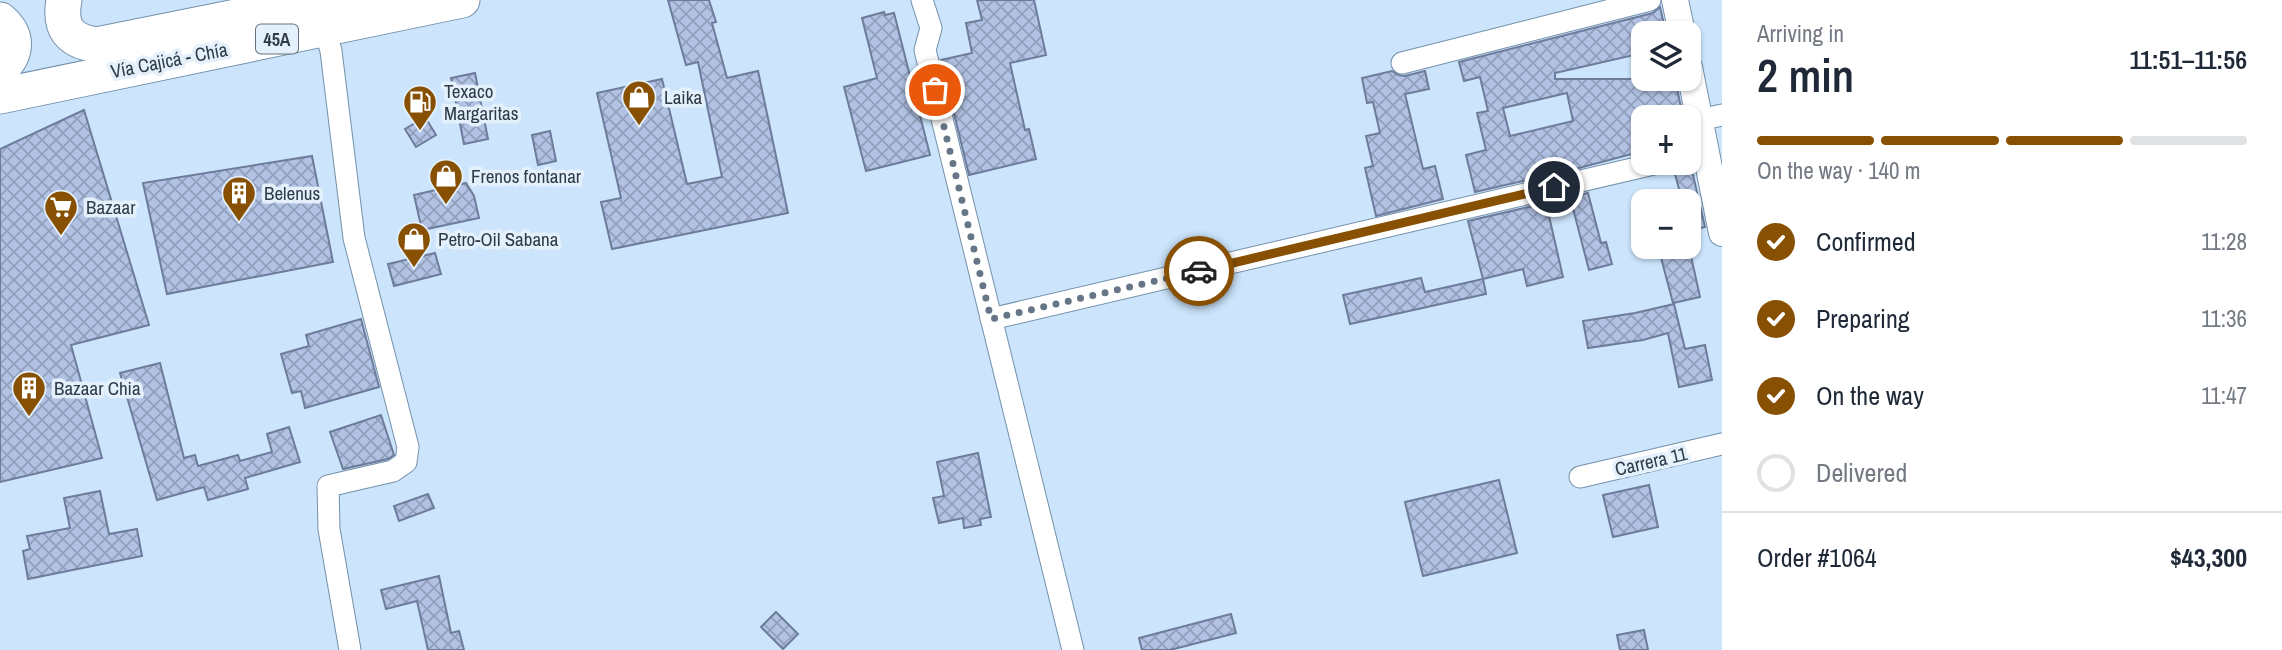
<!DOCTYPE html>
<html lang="en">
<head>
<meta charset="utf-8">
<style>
	:root { --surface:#fff; --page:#f6f6f7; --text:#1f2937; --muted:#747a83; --line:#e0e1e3; --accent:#885002 }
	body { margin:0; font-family:"Archivo Narrow",sans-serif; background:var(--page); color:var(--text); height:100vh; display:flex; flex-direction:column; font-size:26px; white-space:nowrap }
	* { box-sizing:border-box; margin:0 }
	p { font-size:23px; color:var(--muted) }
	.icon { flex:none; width:38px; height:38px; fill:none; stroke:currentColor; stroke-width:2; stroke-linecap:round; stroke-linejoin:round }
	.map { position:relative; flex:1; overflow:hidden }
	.panel { display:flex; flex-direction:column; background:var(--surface); width:560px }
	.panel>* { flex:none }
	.tools { position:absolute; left:1631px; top:21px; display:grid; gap:14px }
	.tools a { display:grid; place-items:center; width:70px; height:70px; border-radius:14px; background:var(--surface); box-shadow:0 2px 5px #0004; font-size:35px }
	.pin { position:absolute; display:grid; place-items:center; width:60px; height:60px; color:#fff; margin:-30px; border:4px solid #fff; border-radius:50%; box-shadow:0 2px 7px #0007 }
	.courier { position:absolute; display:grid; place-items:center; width:70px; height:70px; margin:-35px; border:5px solid #885002; border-radius:50%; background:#fff; color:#222; box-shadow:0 2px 9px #0007 }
	.headline em { font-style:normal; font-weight:600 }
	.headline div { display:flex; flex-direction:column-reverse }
	.headline { display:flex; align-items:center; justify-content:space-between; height:119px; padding:0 35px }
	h1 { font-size:46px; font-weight:600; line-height:52px }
	.bar { display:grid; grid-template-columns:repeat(4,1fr); gap:10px 7px; align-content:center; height:84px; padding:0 35px }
	.bar i { height:9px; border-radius:5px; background:var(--line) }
	.bar .on { background:var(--accent) }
	.bar p { grid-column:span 4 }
	.line { display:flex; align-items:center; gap:18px; padding:0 35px; border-top:2px solid var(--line) }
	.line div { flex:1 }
	ol { padding:0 35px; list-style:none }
	li { display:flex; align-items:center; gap:21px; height:77px }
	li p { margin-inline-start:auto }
	li .icon { padding:7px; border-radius:50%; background:var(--accent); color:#fff; stroke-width:4 }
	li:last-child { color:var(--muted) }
	li i { width:38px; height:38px; border:4px solid var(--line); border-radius:50% }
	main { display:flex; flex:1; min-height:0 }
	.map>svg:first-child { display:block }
</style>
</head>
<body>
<main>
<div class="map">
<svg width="1722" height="650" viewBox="0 0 1722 650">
	<defs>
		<pattern id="building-cross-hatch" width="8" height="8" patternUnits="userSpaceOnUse" patternTransform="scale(1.75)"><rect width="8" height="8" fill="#b2c2e4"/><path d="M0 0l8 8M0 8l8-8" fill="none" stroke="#919fbb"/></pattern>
	</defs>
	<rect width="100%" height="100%" fill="#cce5fc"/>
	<!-- building -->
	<g fill="url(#building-cross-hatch)" stroke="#6d7c9b" stroke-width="2" fill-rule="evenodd">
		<path d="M668,0H709L716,22L712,23L727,78L758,71L788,213L612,249L601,202L621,198L597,93L662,79L687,184L722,177L698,62L686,65Z"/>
		<path d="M977,0H1034L1046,55L1010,63L1025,130L1029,129L1036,159L969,175L941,60L972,53L966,23L982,20Z"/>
		<path d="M1660,7L1666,33H1643V53L1555,73V79H1675L1683,117H1643V151L1564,172L1561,163L1538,169L1540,177L1475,192L1466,155L1486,150L1477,113L1488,111L1480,77L1464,81L1459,62L1653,13ZM1567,93L1573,121L1510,136L1503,108Z"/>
		<path d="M884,12L885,15L894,13L930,155L866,171L844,87L877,78L862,18Z"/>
		<path d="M1392,71L1398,75L1405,76L1425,71L1429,89L1405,94L1423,169L1435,166L1443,199L1376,216L1365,168L1373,166L1366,136L1380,133L1373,102L1367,103L1362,78Z"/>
		<path d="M475,73L488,139L464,144L451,78Z"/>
		<path d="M84,110L149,325L71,345L102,458L0,482V149Z"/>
		<path d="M425,117L436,135L416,147L405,129Z"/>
		<path d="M550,131L556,161L538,165L532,135Z"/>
		<path d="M312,156L333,262L167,294L143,183Z"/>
		<path d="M1690,162L1705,227L1689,231V199L1682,200L1673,167Z"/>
		<path d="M466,183L474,196L479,218L422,230L414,195Z"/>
		<path d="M1588,193L1601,243L1606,242L1612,264L1589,270L1570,197Z"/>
		<path d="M1546,203L1563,277L1527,286L1523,269L1483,279L1486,294L1350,324L1343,295L1421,278L1425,292L1483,279L1468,221Z"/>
		<path d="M1674,247H1689L1700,297L1673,303L1659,250Z"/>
		<path d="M435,253L441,274L394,286L388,264Z"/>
		<path d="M1674,304L1685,349L1705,345L1712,380L1679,387L1668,333L1643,340L1588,348L1583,321L1635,313Z"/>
		<path d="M361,319L379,387L305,408L301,391L292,393L281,354L309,346L306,335Z"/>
		<path d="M160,363L184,458L195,455L198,466L238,455L240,461L272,452L267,434L289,427L300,462L245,478L248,489L208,500L204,487L157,500L120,373Z"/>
		<path d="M381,415L394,455L388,459L343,469L330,432Z"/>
		<path d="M978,453L991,517L980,519L981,525L964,528L963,518L939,523L933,498L944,496L937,462Z"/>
		<path d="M1499,480L1517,553L1423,576L1405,502Z"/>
		<path d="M1649,485L1658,527L1613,537L1603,495Z"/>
		<path d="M100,491L109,534L137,529L142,556L28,579L23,551L30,549L27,536L70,528L64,498Z"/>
		<path d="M428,494L434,508L399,521L394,506Z"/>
		<path d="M439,576L451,633L459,631L464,650H428L417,601L386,609L381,590Z"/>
		<path d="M776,612L798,634L783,649L761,627Z"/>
		<path d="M1231,614L1236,633L1170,650H1142L1139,638Z"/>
		<path d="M1644,630L1648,650H1620L1617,635Z"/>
	</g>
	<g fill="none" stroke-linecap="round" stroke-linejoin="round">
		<!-- minor casing -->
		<g stroke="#7391ab" stroke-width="23">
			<g id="minor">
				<path d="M922,0L931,28L925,50L1073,650"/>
				<path d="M325,29L331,51L354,238L408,447L406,462L393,471L328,486L329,529L350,650"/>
				<path d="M1402,63L1650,0"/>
				<path d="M1699,120L1722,115"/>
				<path d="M991,319L1658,163"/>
				<path d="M1580,477L1722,444"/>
			</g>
		</g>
		<!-- tertiary casing -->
		<g stroke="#7391ab" stroke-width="28">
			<g id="tertiary">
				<path d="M1675,0L1682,33"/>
				<path d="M1689,67L1722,233"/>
			</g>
		</g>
		<!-- trunk casing -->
		<g stroke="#7391ab" stroke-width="37">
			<g id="trunk">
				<path d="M64,0C59,28 69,41 97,45L236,17L362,0"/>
				<path d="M0,20C19,36 17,54 0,70"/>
				<path d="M0,96L462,0"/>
			</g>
		</g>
		<!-- minor -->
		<use href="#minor" stroke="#fff" stroke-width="21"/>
		<!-- tertiary -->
		<use href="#tertiary" stroke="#fff" stroke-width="26"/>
		<!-- trunk -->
		<use href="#trunk" stroke="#fff" stroke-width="35"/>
	</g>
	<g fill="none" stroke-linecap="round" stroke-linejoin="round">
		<!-- done -->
		<path stroke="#667686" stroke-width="7" stroke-dasharray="0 12.6" d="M935,90L991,319L1199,271"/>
		<!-- route -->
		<path stroke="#885002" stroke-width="9" d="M1199,271L1554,187"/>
	</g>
	<!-- icons -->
	<defs>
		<g id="shop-pin" transform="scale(1.75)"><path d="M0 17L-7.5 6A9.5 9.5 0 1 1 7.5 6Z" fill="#885002" stroke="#e4f1fc"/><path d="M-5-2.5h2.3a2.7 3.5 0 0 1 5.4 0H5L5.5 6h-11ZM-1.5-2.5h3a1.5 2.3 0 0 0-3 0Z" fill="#fff"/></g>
		<g id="fuel-pin" transform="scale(1.75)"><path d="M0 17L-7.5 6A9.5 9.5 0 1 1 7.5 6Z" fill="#885002" stroke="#e4f1fc"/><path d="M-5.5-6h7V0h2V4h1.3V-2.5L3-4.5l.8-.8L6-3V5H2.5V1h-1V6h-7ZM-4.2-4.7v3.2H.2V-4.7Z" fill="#fff"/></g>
		<g id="building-pin" transform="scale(1.75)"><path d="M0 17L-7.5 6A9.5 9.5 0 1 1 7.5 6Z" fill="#885002" stroke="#e4f1fc"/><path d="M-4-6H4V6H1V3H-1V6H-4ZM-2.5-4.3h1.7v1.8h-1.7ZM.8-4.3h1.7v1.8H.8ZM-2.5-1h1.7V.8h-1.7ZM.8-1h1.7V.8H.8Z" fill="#fff"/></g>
		<g id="supermarket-pin" transform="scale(1.75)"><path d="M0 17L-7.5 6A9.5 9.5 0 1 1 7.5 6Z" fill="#885002" stroke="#e4f1fc"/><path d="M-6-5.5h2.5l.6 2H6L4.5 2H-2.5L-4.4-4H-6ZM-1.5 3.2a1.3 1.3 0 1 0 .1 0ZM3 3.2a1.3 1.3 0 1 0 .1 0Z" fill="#fff"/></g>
	</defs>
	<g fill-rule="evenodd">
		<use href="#shop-pin" x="639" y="97"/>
		<use href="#fuel-pin" x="420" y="102"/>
		<use href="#shop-pin" x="446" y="176"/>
		<use href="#building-pin" x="239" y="193"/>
		<use href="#supermarket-pin" x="61" y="207"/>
		<use href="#shop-pin" x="414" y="239"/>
		<use href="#building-pin" x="29" y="388"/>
	</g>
	<g text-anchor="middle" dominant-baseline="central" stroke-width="7" stroke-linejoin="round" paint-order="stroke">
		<!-- shield labels -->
		<rect fill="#e4f1fc" stroke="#65727d" stroke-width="2" x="256" y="24.5" width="42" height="29" rx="5"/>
		<g font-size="18" font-weight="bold" fill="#2f3b47">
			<text x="277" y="39">45A</text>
		</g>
		<!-- street labels -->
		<g font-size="19" fill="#2f3b47" stroke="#e4f1fc">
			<text transform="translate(169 60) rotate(-11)">Vía Cajicá - Chía</text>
			<text transform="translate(1651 461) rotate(-13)">Carrera 11</text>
		</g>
		<!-- poi labels -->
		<g font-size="19" fill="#2f3b47" stroke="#e4f1fc" text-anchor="start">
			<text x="444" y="91">Texaco<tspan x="444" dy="22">Margaritas</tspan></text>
			<text x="664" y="97">Laika</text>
			<text x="471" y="176">Frenos fontanar</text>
			<text x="264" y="193">Belenus</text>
			<text x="86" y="207">Bazaar</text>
			<text x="438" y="239">Petro-Oil Sabana</text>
			<text x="54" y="388">Bazaar Chia</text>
		</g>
	</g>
</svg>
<div class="tools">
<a><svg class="icon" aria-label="layers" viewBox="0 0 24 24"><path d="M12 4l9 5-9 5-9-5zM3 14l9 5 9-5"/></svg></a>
<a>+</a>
<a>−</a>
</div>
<div class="pin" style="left:935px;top:90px;background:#ea580c"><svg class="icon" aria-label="bag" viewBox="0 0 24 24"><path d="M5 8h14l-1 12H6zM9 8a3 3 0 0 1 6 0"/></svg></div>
<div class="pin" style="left:1554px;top:187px;background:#1f2937"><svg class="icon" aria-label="home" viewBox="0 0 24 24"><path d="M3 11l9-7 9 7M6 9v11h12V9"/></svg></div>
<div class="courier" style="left:1199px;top:271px"><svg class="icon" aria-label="car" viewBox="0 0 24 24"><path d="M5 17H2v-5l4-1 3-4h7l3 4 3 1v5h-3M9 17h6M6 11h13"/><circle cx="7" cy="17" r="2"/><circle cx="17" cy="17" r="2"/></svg></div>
</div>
<section class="panel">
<div class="headline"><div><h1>2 min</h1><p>Arriving in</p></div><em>11:51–11:56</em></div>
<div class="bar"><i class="on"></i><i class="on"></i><i class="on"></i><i></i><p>On the way · 140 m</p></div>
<ol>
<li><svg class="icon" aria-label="check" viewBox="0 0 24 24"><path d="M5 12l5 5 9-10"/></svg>Confirmed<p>11:28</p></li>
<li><svg class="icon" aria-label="check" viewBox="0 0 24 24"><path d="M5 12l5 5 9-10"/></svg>Preparing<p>11:36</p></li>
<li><svg class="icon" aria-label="check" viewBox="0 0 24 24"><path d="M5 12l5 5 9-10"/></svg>On the way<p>11:47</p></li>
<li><i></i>Delivered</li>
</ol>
<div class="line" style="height:91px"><div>Order #1064</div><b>$43,300</b></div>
</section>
</main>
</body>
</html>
